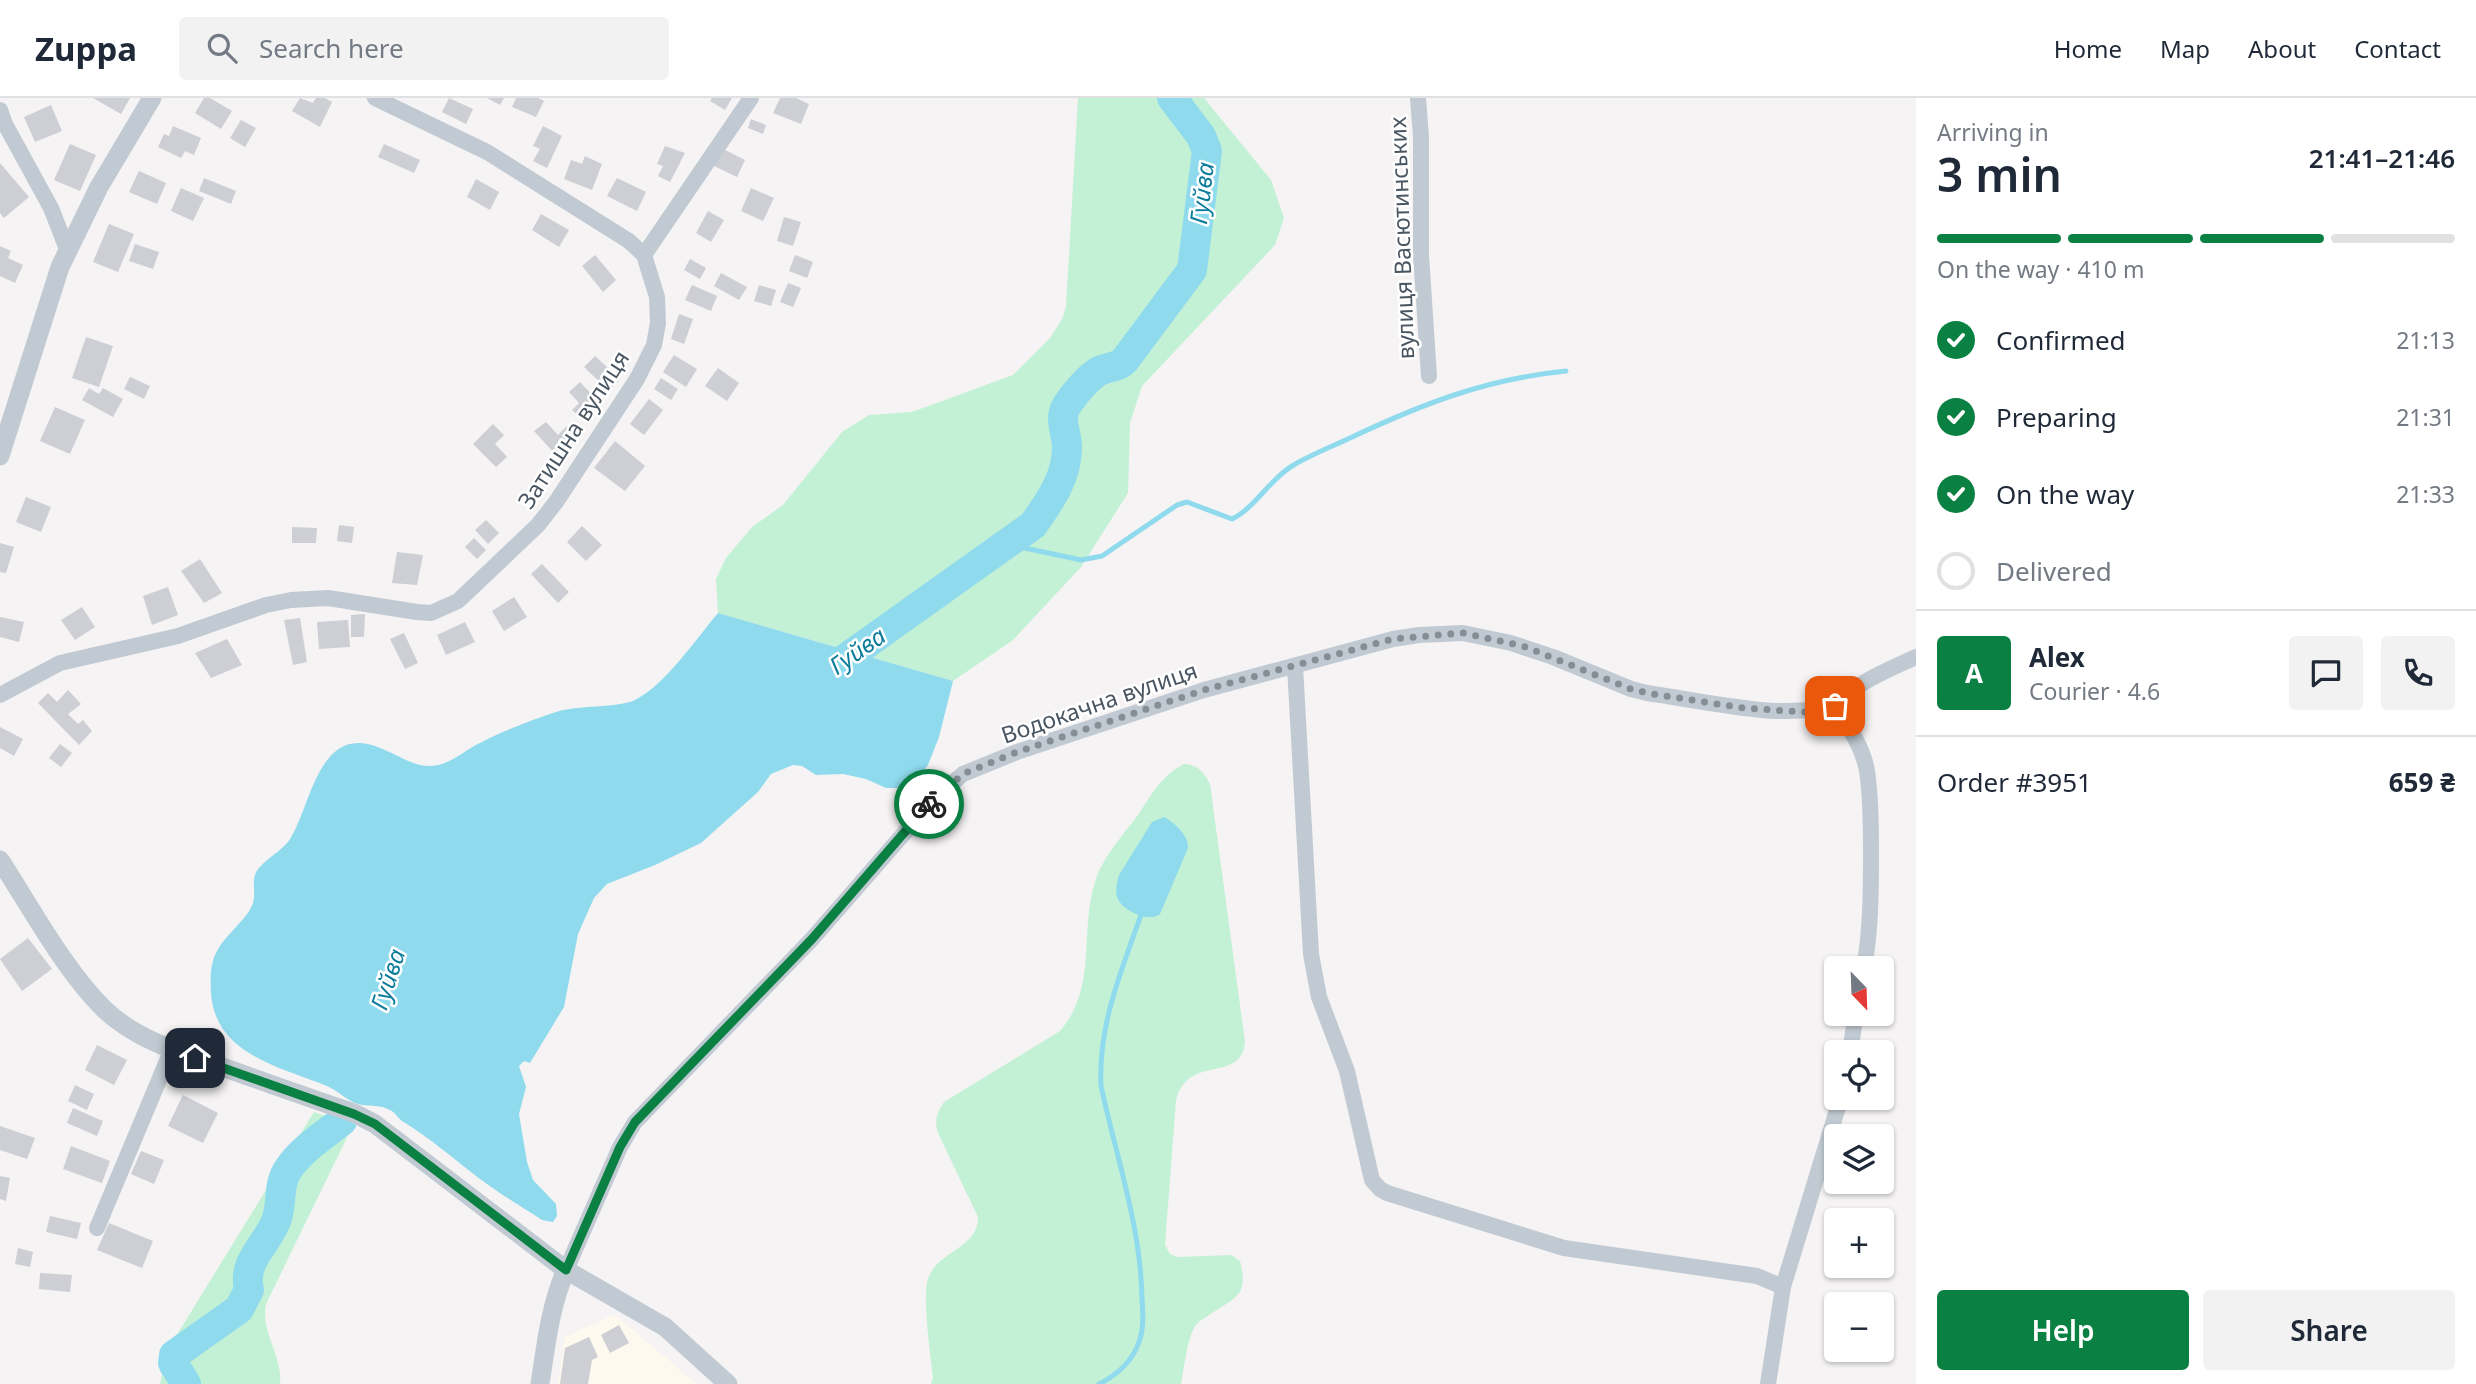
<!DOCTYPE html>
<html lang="en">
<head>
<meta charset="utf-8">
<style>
	:root { --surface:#fff; --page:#f2f2f3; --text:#1f2937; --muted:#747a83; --line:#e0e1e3; --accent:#0b8043 }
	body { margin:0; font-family:"Noto Sans",sans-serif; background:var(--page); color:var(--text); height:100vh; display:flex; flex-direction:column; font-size:26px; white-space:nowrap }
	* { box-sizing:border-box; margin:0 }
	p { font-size:23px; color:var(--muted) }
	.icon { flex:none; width:38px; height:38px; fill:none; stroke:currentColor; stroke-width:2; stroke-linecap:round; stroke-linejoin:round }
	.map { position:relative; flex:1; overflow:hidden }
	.drawer { display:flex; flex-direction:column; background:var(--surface); width:560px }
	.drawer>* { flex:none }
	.needle { width:46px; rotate:157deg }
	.buttons { position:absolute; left:1824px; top:858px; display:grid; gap:14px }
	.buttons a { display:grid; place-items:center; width:70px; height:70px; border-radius:7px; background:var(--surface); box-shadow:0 2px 5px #0004; font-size:35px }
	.pin { position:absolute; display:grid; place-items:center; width:60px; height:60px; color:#fff; margin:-30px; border-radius:14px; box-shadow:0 4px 10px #0006 }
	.courier { position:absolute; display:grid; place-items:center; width:70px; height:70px; margin:-35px; border:5px solid #0b8043; border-radius:50%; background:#fff; color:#222; box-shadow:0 2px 9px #0007 }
	.head em { font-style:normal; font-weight:600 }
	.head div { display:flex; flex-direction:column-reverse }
	.head { display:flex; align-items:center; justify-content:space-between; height:119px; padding:0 21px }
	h1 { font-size:46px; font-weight:600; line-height:52px }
	.bar { display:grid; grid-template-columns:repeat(4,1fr); gap:10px 7px; align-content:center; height:84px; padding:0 21px }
	.bar i { height:9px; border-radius:5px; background:var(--line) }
	.bar .active { background:var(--accent) }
	.bar p { grid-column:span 4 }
	.line { display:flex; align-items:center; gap:18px; padding:0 21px; border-top:2px solid var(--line) }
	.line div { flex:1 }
	.round { display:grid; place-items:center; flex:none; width:74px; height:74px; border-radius:7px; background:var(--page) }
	ol { padding:0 21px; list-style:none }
	li { display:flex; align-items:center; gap:21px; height:77px }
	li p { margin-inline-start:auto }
	li .icon { padding:7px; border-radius:50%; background:var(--accent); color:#fff; stroke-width:4 }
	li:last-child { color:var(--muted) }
	li i { width:38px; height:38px; border:4px solid var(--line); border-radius:50% }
	.primary-button { display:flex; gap:14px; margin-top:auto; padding:14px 21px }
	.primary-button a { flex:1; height:80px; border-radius:7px; background:var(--accent); color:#fff; font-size:28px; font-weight:600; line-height:80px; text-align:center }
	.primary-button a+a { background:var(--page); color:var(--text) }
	header { display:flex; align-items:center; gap:42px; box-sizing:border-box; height:98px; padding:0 35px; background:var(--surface); border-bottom:2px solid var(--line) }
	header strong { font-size:33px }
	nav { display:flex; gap:38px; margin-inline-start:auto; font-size:24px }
	.search { width:490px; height:63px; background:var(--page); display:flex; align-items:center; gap:18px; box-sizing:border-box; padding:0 24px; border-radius:7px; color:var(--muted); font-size:26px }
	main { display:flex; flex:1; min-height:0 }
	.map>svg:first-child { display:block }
</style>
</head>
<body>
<header>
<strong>Zuppa</strong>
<div class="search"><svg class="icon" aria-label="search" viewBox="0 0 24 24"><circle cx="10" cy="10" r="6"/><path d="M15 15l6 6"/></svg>Search here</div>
<nav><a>Home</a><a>Map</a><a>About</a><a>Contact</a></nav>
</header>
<main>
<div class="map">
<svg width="1916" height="1286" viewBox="0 0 1916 1286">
	<rect width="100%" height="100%" fill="#f5f3f3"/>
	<!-- commercial -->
	<path fill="#fdf9ef" d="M611,1218L618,1219L697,1286H558L565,1239Z"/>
	<!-- green -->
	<g fill="#c3f1d5">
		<path d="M1078,0H1204L1271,82L1284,120L1275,147L1142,288L1130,325L1128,395L1081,469L1013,542L953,583L718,515L716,481L726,460L752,429L783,407L842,334L869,317L912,314L1013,277L1050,240L1062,221L1066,209Z"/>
		<path d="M1184,666C1198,667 1203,673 1210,686L1245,944C1241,986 1189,955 1176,1002L1165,1147L1170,1156L1177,1159L1231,1157L1240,1163C1249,1198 1236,1199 1209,1217C1205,1220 1199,1223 1196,1227C1187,1239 1184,1271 1181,1286H931L933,1280C931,1258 921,1196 929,1178C940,1153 979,1149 978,1119L938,1035C934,1022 937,1015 944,1004L1060,933C1098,889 1079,835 1095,784C1102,760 1123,737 1138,717C1151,697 1162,677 1184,666Z"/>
		<path d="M314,1014L353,1027L266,1206C260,1234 283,1258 280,1286H160L167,1253Z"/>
	</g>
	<!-- water -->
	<g fill="#90daee">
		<path d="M718,515L953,583L939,639L928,667L917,683L900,690H886L866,681L843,676L816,677L802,668L793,667L771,676L758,694L701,745L655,767L607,786L594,800L578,836L564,909L530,965L524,963L519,968L526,989L519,1016L527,1064L533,1082L556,1106L557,1118L553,1124L542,1122C522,1109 500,1096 480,1081C454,1061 430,1040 402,1023C398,1020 395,1014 390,1012C381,1007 371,1008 362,1007C349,1005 339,993 327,988C280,969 214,956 211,894C209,861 215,851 237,828C243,821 250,814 253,805C256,796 252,786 255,777C259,764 282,754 290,741C307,714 314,662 344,648C375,635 402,669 431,668C451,667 464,652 482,644C505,632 532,622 556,614C577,607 618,610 635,602C665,587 696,541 718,515Z"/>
		<path d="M1164,719C1175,725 1189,738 1188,750L1160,816C1149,825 1122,813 1117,799C1115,792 1117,784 1119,777L1152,724Z"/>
	</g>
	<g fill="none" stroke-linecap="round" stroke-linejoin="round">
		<!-- stream -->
		<g stroke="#90daee" stroke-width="5">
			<path d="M1006,446L1081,462L1102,458L1177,407L1187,404L1232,421C1254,411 1269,382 1292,368C1310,357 1331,349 1350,340C1422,306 1486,281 1566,273"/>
			<path d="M1099,1286C1117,1277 1132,1264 1139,1244C1144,1231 1143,1215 1142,1201C1141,1129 1116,1058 1101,988C1098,924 1123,870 1143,811"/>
		</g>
		<!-- river -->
		<g stroke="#90daee" stroke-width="30">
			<path d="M821,578L1033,427C1050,403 1067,380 1067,349C1067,335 1058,321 1067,307C1074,297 1086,282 1096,275C1105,268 1117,271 1125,262L1192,172L1207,53L1201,38L1172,0"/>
			<path d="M186,1286L173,1265L174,1257L239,1211L249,1192C242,1163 266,1148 276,1123C283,1106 277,1086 289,1070C301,1052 324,1037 342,1023"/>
		</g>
	</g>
	<!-- building -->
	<g fill="#cdcfd5">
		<path d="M93,0H130L121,16Z"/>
		<path d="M204,0H210L232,13L221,31L195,15Z"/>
		<path d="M300,0L313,5L316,0H325L332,4L320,29L292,13Z"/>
		<path d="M449,0L473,11L466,26L442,14Z"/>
		<path d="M487,0H504L500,7Z"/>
		<path d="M516,0H538L544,3L536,19L512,9Z"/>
		<path d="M712,0H732L725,12L710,3Z"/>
		<path d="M780,0H796L809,6L801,26L773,15Z"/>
		<path d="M51,7L62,33L35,44L24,19Z"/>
		<path d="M751,21L766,27L763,36L748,30Z"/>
		<path d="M241,22L256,30L245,49L230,40Z"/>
		<path d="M173,28L201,40L194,57L185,53L181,60L158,49L164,36L169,38Z"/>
		<path d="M543,28L562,38L547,70L533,63L540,51L533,48Z"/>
		<path d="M70,46L96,57L80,93L54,82Z"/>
		<path d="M384,46L420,62L414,75L378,59Z"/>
		<path d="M665,48L685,55L670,84L658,78L663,68L657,66Z"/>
		<path d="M721,50L745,62L737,79L712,67Z"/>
		<path d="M585,58L602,66L592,92L564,81L571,62L582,66Z"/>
		<path d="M0,65L29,99L4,120L0,115Z"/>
		<path d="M139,73L166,85L157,106L129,94Z"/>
		<path d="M204,80L236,93L231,106L199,93Z"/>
		<path d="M617,80L646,94L637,113L607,98Z"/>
		<path d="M476,81L499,94L490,112L467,99Z"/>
		<path d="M181,90L204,100L193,123L171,113Z"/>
		<path d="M751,90L774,100L763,123L741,113Z"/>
		<path d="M708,113L724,122L711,144L696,135Z"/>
		<path d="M541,116L569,132L559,149L532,132Z"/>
		<path d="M784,119L801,124L793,148L777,143Z"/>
		<path d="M109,126L134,136L118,174L93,164Z"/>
		<path d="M135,146L159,154L153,171L129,163Z"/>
		<path d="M0,148L11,153L8,160L23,167L15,185L0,178Z"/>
		<path d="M595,157L616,182L603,194L582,168Z"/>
		<path d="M795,157L813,164L807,180L789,173Z"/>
		<path d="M690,161L706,170L700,181L684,172Z"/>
		<path d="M721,175L747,189L739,202L714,188Z"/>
		<path d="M788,185L801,190L793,209L780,204Z"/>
		<path d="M692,187L717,198L711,213L685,202Z"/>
		<path d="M759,187L776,192L771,208L754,203Z"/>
		<path d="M679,216L693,221L684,246L671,241Z"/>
		<path d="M86,239L113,248L99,289L72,280Z"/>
		<path d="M674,257L697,271L686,289L663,274Z"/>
		<path d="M595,258L620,281L609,293L584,269Z"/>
		<path d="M718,270L739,285L727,303L705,288Z"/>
		<path d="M130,279L150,288L144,301L124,291Z"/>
		<path d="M661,280L678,291L671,302L654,291Z"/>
		<path d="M580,284L601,306L584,323L572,312L579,305L569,294Z"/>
		<path d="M89,290L99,296L103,290L123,301L113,319L82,302Z"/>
		<path d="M649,301L663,312L644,337L630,326Z"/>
		<path d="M55,309L85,322L70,356L40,343Z"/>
		<path d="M546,324L558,337L567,328L577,338L557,358L534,333Z"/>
		<path d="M493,326L504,337L495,346L507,359L496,369L473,346Z"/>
		<path d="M615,343L645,368L625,393L594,370Z"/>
		<path d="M26,399L51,409L41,434L16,424Z"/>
		<path d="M486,422L499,435L488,446L475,432Z"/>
		<path d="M339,427L354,429L352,445L337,443Z"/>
		<path d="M582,428L602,447L586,463L567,444Z"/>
		<path d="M292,429L317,430L316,445H292Z"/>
		<path d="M474,440L486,452L477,461L465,449Z"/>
		<path d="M0,445L14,449L6,475L0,474Z"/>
		<path d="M397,454L423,457L417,487L392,485Z"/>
		<path d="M200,461L222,495L204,505L181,473Z"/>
		<path d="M542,466L569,494L558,505L531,476Z"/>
		<path d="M168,489L178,517L152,527L143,498Z"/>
		<path d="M514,499L527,519L504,533L492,513Z"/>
		<path d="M82,509L95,529L75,542L61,522Z"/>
		<path d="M365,516L364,539H351V517Z"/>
		<path d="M0,519L24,524L19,544L0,539Z"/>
		<path d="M300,520L307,564L293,567L284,522Z"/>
		<path d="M348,522L350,549L319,551L317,524Z"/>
		<path d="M465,524L475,544L446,557L437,537Z"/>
		<path d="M404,535L418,565L405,571L390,541Z"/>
		<path d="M227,541L242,567L211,580L195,555Z"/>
		<path d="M68,592L81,606L68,616L78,626L83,622L92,633L79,647L38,605L48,595L57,604Z"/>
		<path d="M0,629L23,641L14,658L0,650Z"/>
		<path d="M60,646L72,655L61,669L49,660Z"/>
		<path d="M28,840L52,871L22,893L0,861Z"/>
		<path d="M97,947L127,962L114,987L85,972Z"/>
		<path d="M75,987L94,996L87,1012L68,1003Z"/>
		<path d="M183,997L218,1015L203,1045L168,1028Z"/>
		<path d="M73,1010L103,1023L97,1038L67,1025Z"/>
		<path d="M0,1028L35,1040L27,1061L0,1052Z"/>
		<path d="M71,1048L110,1063L102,1085L63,1071Z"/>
		<path d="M141,1053L164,1062L154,1086L131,1076Z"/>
		<path d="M0,1078L10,1080L6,1103L0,1101Z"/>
		<path d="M50,1118L81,1125L77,1141L46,1134Z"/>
		<path d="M109,1125L153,1143L142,1170L97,1152Z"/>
		<path d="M18,1150L33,1154L30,1169L15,1166Z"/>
		<path d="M40,1175L72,1177L70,1194L39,1191Z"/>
		<path d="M619,1227L629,1245L610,1255L601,1237Z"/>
		<path d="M589,1239L598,1259L592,1262L588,1286H560L565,1250Z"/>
	</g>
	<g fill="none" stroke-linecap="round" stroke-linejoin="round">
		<!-- minor -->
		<g stroke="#c1cad2" stroke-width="16">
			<path d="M1418,0L1421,39V157L1429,278"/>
			<path d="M0,12L5,26L51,110L67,151"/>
			<path d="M644,157L751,0"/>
			<path d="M1295,568L1311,856L1319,899L1347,973L1372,1082L1380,1091L1387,1095L1564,1150L1757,1178L1783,1189"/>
			<path d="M0,597L60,565L178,538L266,507L291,502L328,500L417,514L431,515L458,503L538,427L556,404L637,281L654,247L658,225L657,199L644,157L629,143L487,54L375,0"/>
			<path d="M1833,616C1840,590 1893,570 1916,559"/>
			<path d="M1850,954L1856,915"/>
			<path d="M97,1130L172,951"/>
			<path d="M566,1172L620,1049L635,1024L812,841L934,701L963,676L1017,654L1204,592L1393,541L1419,537L1463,535L1511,545L1553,559L1631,591L1647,595C1689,601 1731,610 1774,613C1792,614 1815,609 1832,616C1850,623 1864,655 1867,673C1871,699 1871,727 1871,753C1871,792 1871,831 1864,870"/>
			<path d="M1768,1286L1783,1189L1841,999"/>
		</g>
		<!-- tertiary -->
		<g stroke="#c1cad2" stroke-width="19">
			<path d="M0,358L60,169L99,89L152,0"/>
			<path d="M0,762C30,808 65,873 104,911C137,943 185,956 228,971C270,986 312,1001 354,1015L375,1026L566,1172L665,1229L728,1286"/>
			<path d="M540,1286C546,1247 550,1208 566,1172"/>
		</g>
	</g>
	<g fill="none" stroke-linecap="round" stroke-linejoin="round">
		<!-- done -->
		<path stroke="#868d94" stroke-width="7" stroke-dasharray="0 12.6" d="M929,706L963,676L1017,654L1204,592L1393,541L1463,535L1523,548L1631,591L1647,595L1743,610L1833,616L1835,608"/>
		<!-- route -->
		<path stroke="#0b8043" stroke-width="9" d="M195,960L354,1016L375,1026L566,1172L620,1049L635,1024L812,841L929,706"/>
	</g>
	<g text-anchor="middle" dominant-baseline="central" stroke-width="5" stroke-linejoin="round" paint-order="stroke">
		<!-- street labels -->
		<g font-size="23" fill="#4a5661" stroke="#fff">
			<text transform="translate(1401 140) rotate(-92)">вулиця Васютинських</text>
			<text transform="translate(573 331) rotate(-57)">Затишна вулиця</text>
			<text transform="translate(1099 604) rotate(-19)">Водокачна вулиця</text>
		</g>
		<!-- water labels -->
		<g font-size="24" font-style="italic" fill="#0c7c9b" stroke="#fff">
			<text transform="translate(1201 95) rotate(-83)">Гуйва</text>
			<text transform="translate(857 552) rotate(-35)">Гуйва</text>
			<text transform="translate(387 881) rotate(-72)">Гуйва</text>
		</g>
	</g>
</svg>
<div class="buttons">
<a><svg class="needle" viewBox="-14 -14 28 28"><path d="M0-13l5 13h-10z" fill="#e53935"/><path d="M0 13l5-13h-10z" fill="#747a83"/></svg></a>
<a><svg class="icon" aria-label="locate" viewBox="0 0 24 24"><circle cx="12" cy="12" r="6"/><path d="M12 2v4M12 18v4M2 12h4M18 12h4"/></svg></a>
<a><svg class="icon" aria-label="layers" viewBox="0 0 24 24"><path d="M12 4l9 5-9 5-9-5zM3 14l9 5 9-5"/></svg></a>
<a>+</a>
<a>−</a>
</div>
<div class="pin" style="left:1835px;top:608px;background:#ea580c"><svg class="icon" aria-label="bag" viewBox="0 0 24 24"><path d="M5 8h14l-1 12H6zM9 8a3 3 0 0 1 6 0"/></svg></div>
<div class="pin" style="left:195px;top:960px;background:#1f2937"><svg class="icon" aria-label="home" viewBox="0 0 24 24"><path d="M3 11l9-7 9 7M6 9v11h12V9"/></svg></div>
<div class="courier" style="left:929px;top:706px"><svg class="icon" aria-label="bike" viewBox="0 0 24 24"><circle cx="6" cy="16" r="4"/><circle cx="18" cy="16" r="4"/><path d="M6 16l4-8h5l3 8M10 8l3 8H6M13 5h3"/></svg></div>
</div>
<section class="drawer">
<div class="head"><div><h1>3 min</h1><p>Arriving in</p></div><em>21:41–21:46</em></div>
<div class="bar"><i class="active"></i><i class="active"></i><i class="active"></i><i></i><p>On the way · 410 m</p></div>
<ol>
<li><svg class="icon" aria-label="check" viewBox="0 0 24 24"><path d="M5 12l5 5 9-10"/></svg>Confirmed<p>21:13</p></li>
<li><svg class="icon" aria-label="check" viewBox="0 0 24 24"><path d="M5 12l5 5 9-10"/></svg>Preparing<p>21:31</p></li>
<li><svg class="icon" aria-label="check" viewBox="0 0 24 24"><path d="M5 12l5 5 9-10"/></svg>On the way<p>21:33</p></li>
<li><i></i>Delivered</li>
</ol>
<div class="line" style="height:126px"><b class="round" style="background:var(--accent);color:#fff">A</b><div><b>Alex</b><p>Courier · 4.6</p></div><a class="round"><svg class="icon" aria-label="chat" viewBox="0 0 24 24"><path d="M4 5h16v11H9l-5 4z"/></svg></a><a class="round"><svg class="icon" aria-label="phone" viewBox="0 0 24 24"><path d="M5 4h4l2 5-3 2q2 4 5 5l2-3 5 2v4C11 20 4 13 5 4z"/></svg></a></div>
<div class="line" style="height:91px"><div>Order #3951</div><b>659 ₴</b></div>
<div class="primary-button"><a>Help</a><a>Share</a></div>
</section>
</main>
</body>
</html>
